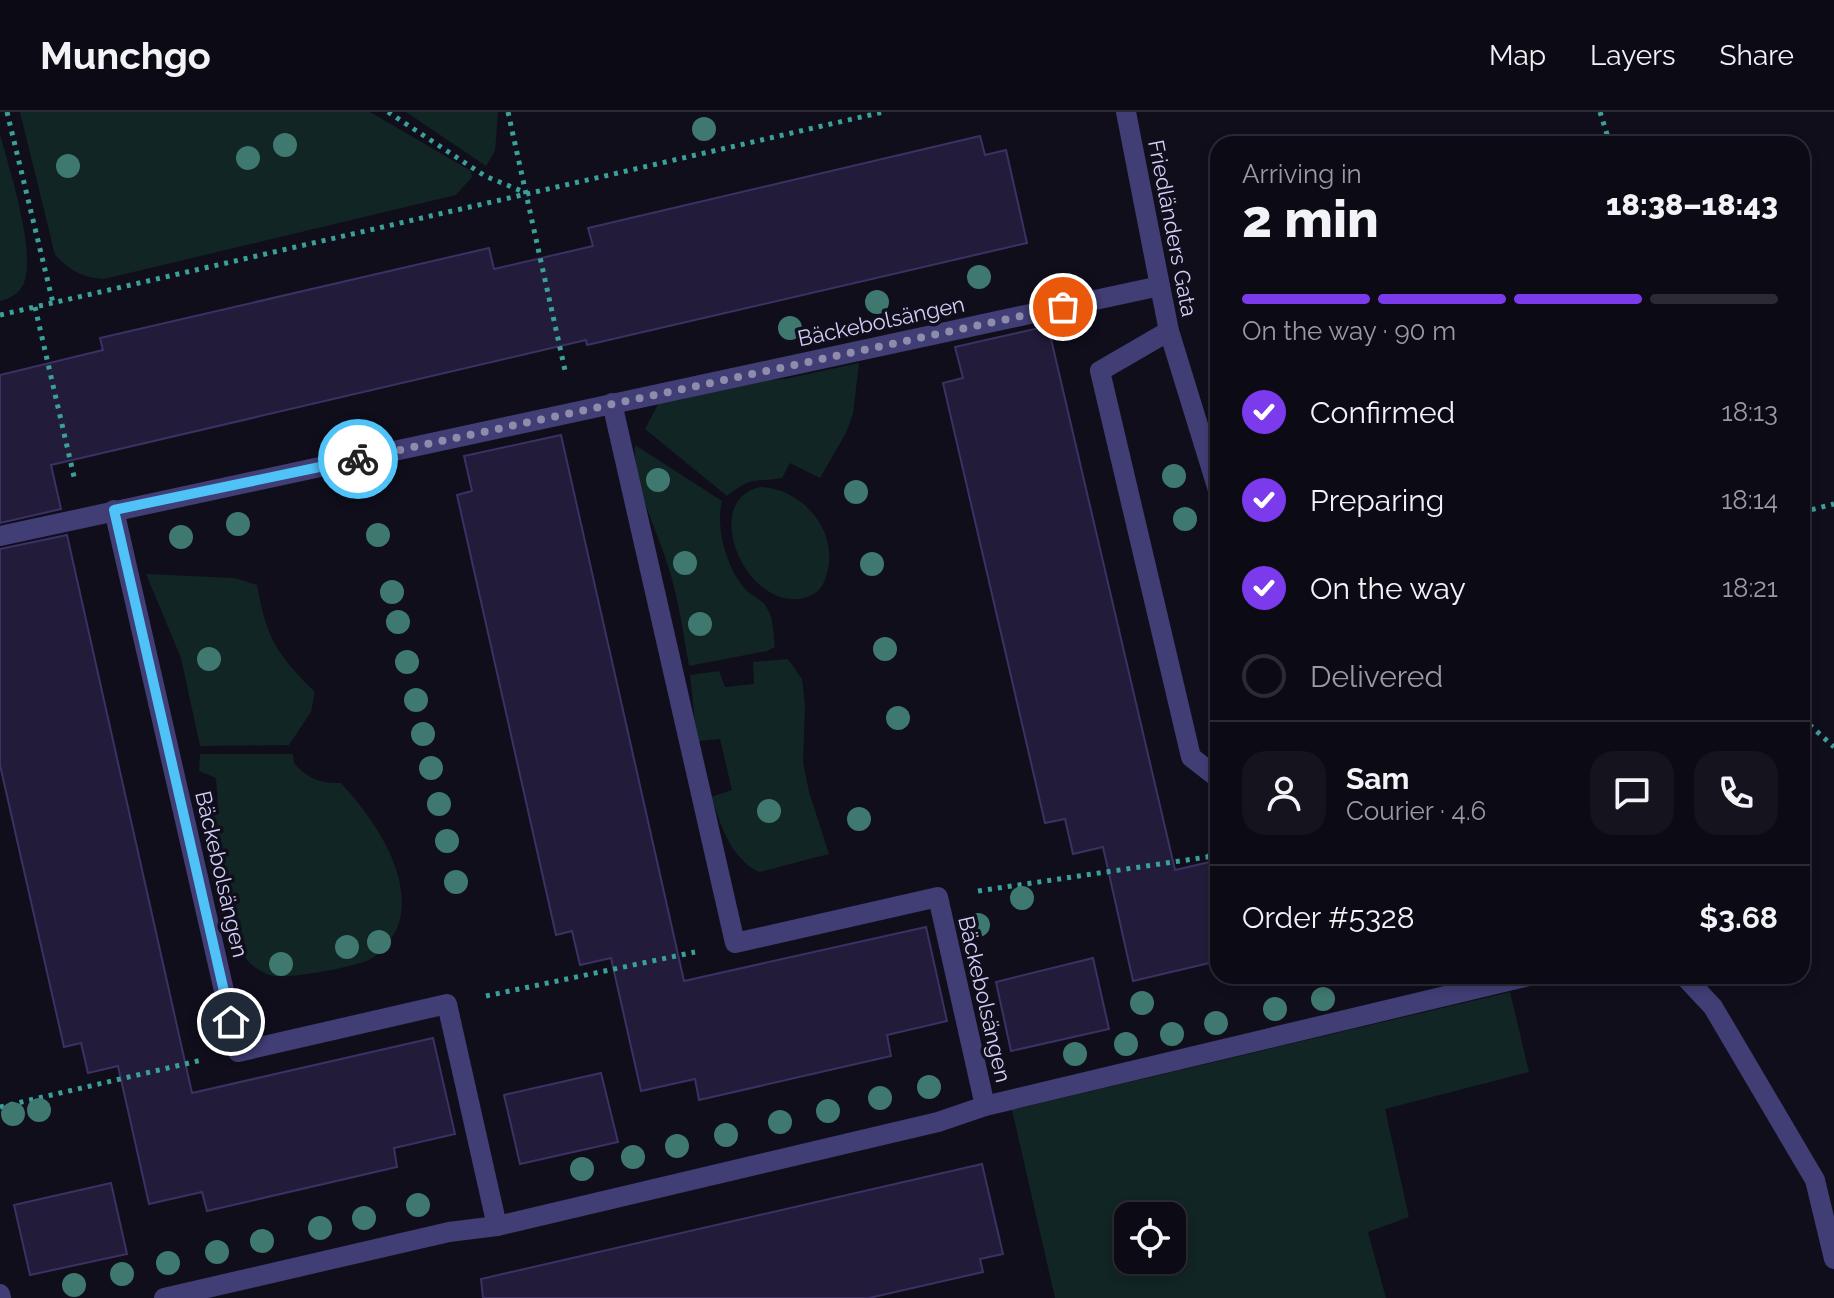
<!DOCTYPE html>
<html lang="en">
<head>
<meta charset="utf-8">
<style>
	:root { --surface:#0c0a14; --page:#15131d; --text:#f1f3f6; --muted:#9a9aa0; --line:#2c2b34; --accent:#7c3aed }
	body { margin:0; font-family:Raleway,sans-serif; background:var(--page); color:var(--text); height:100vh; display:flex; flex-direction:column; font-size:30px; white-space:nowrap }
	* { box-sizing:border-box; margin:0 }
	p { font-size:26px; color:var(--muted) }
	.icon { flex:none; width:44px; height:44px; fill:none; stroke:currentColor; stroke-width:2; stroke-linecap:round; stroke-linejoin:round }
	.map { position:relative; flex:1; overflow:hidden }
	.panel { position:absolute; left:1210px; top:24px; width:600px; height:848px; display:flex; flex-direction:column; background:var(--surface); border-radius:24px; box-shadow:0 4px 12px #0003,0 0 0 2px var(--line) }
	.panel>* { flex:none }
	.controls { position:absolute; left:1114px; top:1090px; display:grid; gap:16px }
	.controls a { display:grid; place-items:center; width:72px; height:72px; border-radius:16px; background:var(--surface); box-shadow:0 4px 12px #0003,0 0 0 2px var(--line); font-size:40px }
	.pin { position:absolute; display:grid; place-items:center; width:68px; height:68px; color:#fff; margin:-34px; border:4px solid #fff; border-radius:50%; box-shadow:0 2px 8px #0007 }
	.courier { position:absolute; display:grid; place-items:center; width:80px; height:80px; margin:-40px; border:6px solid #4fc3f7; border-radius:50%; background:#fff; color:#222; box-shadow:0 2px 10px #0007 }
	.summary em { font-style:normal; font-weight:800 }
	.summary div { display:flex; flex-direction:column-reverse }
	.summary { display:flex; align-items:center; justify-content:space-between; height:136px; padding:0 32px }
	h1 { font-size:52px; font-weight:800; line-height:60px }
	.bar { display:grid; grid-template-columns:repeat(4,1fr); gap:12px 8px; align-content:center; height:96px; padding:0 32px }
	.bar i { height:10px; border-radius:6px; background:var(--line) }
	.bar .on { background:var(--accent) }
	.bar p { grid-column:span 4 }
	.line { display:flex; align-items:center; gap:20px; padding:0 32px; border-top:2px solid var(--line) }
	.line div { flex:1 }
	.round { display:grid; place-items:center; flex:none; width:84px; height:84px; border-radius:24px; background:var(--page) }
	ol { padding:0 32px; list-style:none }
	li { display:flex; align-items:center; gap:24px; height:88px }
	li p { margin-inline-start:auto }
	li .icon { padding:8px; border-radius:50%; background:var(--accent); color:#fff; stroke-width:4 }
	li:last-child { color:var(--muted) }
	li i { width:44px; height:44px; border:4px solid var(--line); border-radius:50% }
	header { display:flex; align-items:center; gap:48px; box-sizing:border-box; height:112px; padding:0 40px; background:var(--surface); border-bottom:2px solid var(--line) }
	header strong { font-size:38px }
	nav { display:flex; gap:44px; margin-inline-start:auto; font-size:28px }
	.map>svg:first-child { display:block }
</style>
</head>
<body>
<header>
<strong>Munchgo</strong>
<nav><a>Map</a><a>Layers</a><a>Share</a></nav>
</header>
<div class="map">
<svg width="1834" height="1186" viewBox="0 0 1834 1186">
	<rect width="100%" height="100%" fill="#100e1b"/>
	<!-- green -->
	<g fill="#112524" fill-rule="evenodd">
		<path d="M20,0H370L471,59L472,65L456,83L104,167C82,166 70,158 55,143Z"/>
		<path d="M406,0H498L495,39L486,54Z"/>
		<path d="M0,22C9,57 36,138 24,171C20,181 10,187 0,189Z"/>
		<path d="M859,251L853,302L846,321L820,366L790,351L782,366C754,371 753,363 727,384L645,317L663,283L740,270L785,267Z"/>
		<path d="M635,333L722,389C715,416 727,457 746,478C754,486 762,486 768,498C774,508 773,523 775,535L767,539L689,554C683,521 679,489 669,457C657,416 633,377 635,333Z"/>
		<path d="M760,375C803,376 841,421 826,464C824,472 820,479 812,483C751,511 696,389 760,375Z"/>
		<path d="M146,462L235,466L257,473C266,525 277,543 315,580L311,600L289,633L200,634L181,546Z"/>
		<path d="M788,547L802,567L805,593L803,650L809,680L829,742L759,760C730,746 721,713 711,685L732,678L720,627L697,629L690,563L719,559L725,575L754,572L753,550Z"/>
		<path d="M200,642H293L294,651C308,667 319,671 341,671C372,705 413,761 399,811C395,824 382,842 369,848C349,856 295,866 274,864C266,863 253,855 248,849C214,806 209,752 201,700L218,694L216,666L199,659Z"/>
		<path d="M1510,880L1529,960L1385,997L1409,1105L1368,1120L1386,1186H1055L1012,998ZM1128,1104H1172V1148H1128Z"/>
	</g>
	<!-- building -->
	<g fill="#221c3a" stroke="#3b3163" stroke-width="2">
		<path d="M980,24L985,43L1006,38L1027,131L587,233L586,228L51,353L61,397L0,411V263L103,238L100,226L489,136L494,157L593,134L588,116Z"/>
		<path d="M1048,214L1175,758L1218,748V849L1133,869L1103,735L1073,742L1065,707L1045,711L943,271L963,266L955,235Z"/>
		<path d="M561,323L684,869L926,815L947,909L887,923L891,944L699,988L695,967L641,979L611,846L580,853L572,819L556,823L457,383L472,379L464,344Z"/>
		<path d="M67,423L192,981L433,926L455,1022L394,1036L397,1055L207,1099L202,1080L149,1092L118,954L88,961L81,931L64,935L0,653V437Z"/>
		<path d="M1093,846L1109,917L1011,939L996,870Z"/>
		<path d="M601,961L618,1030L520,1052L504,983Z"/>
		<path d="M982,1052L1003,1142L980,1147L983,1160L869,1186H483L481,1167Z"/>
		<path d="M111,1071L127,1142L30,1163L14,1093Z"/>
	</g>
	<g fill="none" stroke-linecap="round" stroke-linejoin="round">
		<!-- path -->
		<g stroke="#3ba09a" stroke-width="5" stroke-dasharray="4 6" stroke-linecap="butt">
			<path d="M7,0L53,191"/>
			<path d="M388,0L485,64L524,80"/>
			<path d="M508,0L566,263"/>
			<path d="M1600,0L1610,32"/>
			<path d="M35,195L75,369"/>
			<path d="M0,203L883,0"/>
			<path d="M1802,400L1834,392"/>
			<path d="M1802,606L1834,635"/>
			<path d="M978,779L1207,745L1218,739"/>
			<path d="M486,884L695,840"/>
			<path d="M0,995L202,948"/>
		</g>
		<!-- service -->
		<g stroke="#403e75" stroke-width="20">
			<path d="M1169,219L1100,259L1191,645L1218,666"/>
			<path d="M612,291L735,831L938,785L985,994"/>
			<path d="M114,398L238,940L447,892L497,1114"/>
			<path d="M0,424L1160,174L1126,0"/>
			<path d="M0,1182L1,1186"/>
			<path d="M164,1186L449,1120L497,1114L938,1010L985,994L1529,864"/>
		</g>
		<!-- minor -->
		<g stroke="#403e75" stroke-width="20">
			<path d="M1160,174L1169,219L1218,378"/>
			<path d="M1684,864L1713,895L1815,1068L1834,1147"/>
		</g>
	</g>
	<!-- trees -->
	<g fill="#3e786f">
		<circle cx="704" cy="17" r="12"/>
		<circle cx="285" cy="33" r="12"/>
		<circle cx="248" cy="46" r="12"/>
		<circle cx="68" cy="54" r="12"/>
		<circle cx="979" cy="165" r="12"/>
		<circle cx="877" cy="190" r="12"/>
		<circle cx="790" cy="216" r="12"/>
		<circle cx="1174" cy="364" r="12"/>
		<circle cx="658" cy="368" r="12"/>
		<circle cx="856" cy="380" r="12"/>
		<circle cx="1185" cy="407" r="12"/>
		<circle cx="238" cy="412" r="12"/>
		<circle cx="378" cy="423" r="12"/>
		<circle cx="181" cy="425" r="12"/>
		<circle cx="685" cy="451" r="12"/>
		<circle cx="872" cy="452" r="12"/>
		<circle cx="392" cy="480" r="12"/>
		<circle cx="398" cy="510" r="12"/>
		<circle cx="700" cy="512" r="12"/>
		<circle cx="885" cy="537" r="12"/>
		<circle cx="209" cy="547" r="12"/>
		<circle cx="407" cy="550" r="12"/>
		<circle cx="416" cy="588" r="12"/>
		<circle cx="898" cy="606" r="12"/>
		<circle cx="423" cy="622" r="12"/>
		<circle cx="431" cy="656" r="12"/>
		<circle cx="439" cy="692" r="12"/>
		<circle cx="769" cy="699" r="12"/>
		<circle cx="859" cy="707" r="12"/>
		<circle cx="447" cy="729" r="12"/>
		<circle cx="456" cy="770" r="12"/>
		<circle cx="1022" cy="786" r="12"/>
		<circle cx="978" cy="813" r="12"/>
		<circle cx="379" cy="830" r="12"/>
		<circle cx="347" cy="835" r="12"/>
		<circle cx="281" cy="852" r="12"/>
		<circle cx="1323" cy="887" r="12"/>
		<circle cx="1142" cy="891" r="12"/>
		<circle cx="1275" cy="897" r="12"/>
		<circle cx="1216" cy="911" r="12"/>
		<circle cx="1172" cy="922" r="12"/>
		<circle cx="1126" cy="932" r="12"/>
		<circle cx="1075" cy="942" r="12"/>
		<circle cx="929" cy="975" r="12"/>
		<circle cx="880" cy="986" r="12"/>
		<circle cx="39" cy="998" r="12"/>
		<circle cx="828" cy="999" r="12"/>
		<circle cx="13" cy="1002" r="12"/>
		<circle cx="780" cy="1010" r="12"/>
		<circle cx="726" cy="1023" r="12"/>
		<circle cx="677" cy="1034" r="12"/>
		<circle cx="633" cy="1045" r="12"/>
		<circle cx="582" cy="1057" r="12"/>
		<circle cx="418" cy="1093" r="12"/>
		<circle cx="364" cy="1106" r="12"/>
		<circle cx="320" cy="1116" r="12"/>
		<circle cx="262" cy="1129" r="12"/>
		<circle cx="217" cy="1140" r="12"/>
		<circle cx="168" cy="1151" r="12"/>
		<circle cx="122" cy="1162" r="12"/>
		<circle cx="74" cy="1173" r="12"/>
	</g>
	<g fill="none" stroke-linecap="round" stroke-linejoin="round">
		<!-- done -->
		<path stroke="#8f8bab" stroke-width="8" stroke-dasharray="0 14.4" d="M358,347L1063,195"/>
		<!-- route -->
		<path stroke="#4fc3f7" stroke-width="10" d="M231,910L114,398L358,347"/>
	</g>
	<g text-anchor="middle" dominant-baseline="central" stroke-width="7" stroke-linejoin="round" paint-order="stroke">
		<!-- street labels -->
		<g font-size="22" fill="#d3cef9" stroke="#100e1b">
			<text transform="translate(1173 116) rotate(79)">Friedländers Gata</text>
			<text transform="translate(881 209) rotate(-12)">Bäckebolsängen</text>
			<text transform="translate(222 762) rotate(77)">Bäckebolsängen</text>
			<text transform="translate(985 887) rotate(77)">Bäckebolsängen</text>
		</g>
	</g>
</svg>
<div class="controls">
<a><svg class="icon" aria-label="locate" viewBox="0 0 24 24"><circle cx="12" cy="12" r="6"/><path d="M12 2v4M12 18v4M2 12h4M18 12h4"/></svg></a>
</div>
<div class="pin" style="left:1063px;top:195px;background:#ea580c"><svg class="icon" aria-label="bag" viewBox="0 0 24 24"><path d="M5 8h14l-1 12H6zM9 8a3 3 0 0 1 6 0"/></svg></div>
<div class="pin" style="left:231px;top:910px;background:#1f2937"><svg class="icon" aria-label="home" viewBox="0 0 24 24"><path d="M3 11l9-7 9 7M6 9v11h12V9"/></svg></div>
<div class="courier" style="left:358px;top:347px"><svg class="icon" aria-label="bike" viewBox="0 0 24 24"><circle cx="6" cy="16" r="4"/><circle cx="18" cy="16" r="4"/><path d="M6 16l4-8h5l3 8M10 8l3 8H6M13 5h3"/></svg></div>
<section class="panel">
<div class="summary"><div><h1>2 min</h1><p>Arriving in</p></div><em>18:38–18:43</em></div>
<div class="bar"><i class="on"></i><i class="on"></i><i class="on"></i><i></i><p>On the way · 90 m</p></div>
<ol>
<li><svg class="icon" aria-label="check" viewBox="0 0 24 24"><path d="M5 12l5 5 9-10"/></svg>Confirmed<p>18:13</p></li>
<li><svg class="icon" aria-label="check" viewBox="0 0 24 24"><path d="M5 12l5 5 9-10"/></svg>Preparing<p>18:14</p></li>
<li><svg class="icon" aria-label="check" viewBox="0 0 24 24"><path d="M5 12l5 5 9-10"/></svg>On the way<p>18:21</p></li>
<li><i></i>Delivered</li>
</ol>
<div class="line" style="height:144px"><a class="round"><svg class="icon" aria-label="person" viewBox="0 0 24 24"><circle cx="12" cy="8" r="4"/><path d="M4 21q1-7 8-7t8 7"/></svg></a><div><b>Sam</b><p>Courier · 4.6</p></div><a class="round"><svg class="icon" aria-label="chat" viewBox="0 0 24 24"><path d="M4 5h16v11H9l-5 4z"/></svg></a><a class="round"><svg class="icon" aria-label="phone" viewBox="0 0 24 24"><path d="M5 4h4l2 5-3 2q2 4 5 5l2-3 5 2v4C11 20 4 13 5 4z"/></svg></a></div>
<div class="line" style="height:104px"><div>Order #5328</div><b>$3.68</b></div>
</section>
</div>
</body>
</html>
